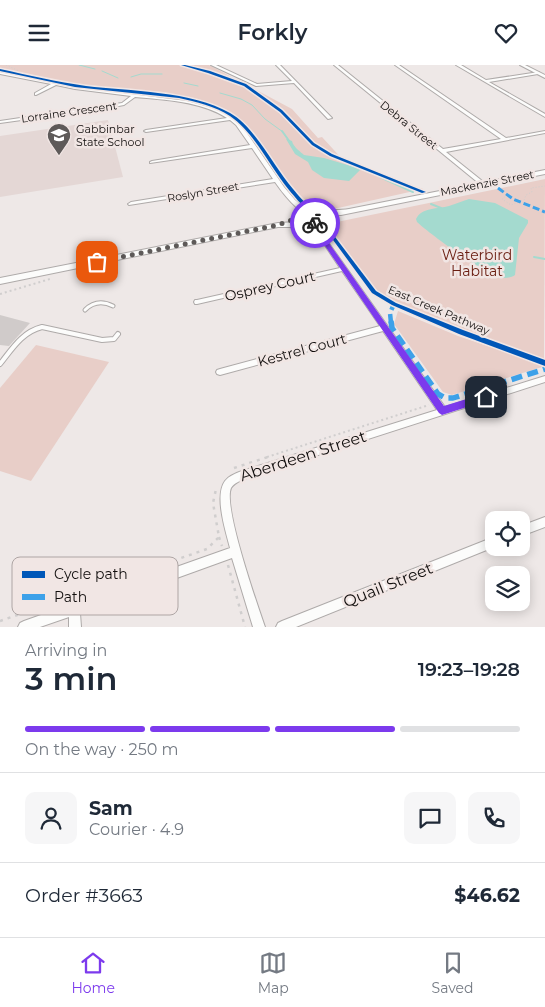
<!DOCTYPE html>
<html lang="en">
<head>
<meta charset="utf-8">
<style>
	:root { --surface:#fff; --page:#f6f6f7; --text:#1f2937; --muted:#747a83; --line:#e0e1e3; --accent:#7c3aed }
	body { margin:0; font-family:Montserrat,sans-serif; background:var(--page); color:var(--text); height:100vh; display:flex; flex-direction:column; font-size:19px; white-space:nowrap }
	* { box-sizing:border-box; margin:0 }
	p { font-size:16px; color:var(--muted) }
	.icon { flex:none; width:28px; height:28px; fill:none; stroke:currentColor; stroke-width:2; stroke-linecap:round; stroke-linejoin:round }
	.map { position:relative; height:562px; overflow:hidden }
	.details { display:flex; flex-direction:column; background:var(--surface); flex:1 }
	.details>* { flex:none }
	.tools { position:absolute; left:485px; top:446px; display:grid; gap:10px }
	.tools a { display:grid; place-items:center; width:45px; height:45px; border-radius:10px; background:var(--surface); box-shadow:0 2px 12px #0003; font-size:25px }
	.pin { position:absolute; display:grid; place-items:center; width:42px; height:42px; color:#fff; margin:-21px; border-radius:10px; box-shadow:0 2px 8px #0006 }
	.courier { position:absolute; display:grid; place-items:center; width:50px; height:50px; margin:-25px; border:4px solid #7c3aed; border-radius:50%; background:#fff; color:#222; box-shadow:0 1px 6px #0007 }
	.headline em { font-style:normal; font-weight:600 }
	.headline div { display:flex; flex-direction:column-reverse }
	.headline { display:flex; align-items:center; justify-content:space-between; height:85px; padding:0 25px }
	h1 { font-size:32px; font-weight:600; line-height:38px }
	.bar { display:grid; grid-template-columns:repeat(4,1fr); gap:8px 5px; align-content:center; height:60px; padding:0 25px }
	.bar i { height:6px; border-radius:4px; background:var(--line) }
	.bar .on { background:var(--accent) }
	.bar p { grid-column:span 4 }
	.line { display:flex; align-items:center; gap:12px; padding:0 25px; border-top:1px solid var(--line) }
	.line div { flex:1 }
	.round { display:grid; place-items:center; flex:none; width:52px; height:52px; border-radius:10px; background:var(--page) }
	header { display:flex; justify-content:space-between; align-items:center; height:65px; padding:0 25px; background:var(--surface); font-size:22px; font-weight:600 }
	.tabs { display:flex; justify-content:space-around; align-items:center; height:70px; border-top:1px solid var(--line); background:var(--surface); font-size:14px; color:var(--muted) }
	.tabs a { display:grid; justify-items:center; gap:2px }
	.tabs .on { color:var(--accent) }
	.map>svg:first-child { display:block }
</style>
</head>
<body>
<header><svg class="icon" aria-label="menu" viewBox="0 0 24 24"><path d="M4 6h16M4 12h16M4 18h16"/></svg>Forkly<svg class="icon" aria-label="heart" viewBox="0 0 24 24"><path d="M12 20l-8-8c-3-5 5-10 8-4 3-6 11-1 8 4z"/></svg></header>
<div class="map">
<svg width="545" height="562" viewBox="0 0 545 562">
	<rect width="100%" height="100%" fill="#eee8e7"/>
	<!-- built -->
	<path fill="#e4d7d5" d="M108,55L123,112L0,132V71Z"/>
	<!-- green -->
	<g fill="#e8cec8">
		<path d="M0,0H209L292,44L318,73L322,72L344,96L423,124L338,143L314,145C279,124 269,76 237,52C201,26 122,28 78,21C52,17 26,10 0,5Z"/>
		<path d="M545,114L544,294L464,266L396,237L376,225L329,163L332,158Z"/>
		<path d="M398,246L458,271L541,299L542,302L452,330L443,327L394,259Z"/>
		<path d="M36,280L109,297L31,416L0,406V323Z"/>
	</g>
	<!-- water -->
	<g fill="#a4dacf">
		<path d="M286,74L292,76C293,82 301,87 304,90L324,93L361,104L349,116L324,113L312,105L308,97L295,89Z"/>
		<path d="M469,134L495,138L528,155V158L519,173L515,210C512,212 508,213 504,213C488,212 430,169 417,157L416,154C422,142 438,144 449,141C456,139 462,136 469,134Z"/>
	</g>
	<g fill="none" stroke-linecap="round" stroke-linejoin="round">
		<!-- stream-far1 -->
		<g stroke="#a4dacf" stroke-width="1">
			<path d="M79,0L95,4"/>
			<path d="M102,6L118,13"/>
			<path d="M131,12L141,9H162"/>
			<path d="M184,18L198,21"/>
			<path d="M220,28L241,34L252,40L265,54L283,67"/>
		</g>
		<!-- stream -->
		<g stroke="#a4dacf" stroke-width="2">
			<path d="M282,66L290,77"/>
			<path d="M380,112L413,127"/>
			<path d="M431,139L441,143"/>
			<path d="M534,192L545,194"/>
		</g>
	</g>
	<!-- building -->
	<path fill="#d0cbca" d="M0,250L30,258L9,281L0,280Z"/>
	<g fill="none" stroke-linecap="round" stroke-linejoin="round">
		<!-- service-far1 casing -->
		<g stroke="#aeaaa9" stroke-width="5">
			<path id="service-far1" d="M85,245C93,237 103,236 113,241"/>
		</g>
		<!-- service casing -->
		<g stroke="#aeaaa9" stroke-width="6">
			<path id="service" d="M0,299C12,284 22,267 42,262L102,275L114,274L118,269"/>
		</g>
		<!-- minor casing -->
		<g stroke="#aeaaa9" stroke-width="2">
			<g id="minor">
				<path d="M211,0H216L257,19L292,16L276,0H280L332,53L328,54L294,18L256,21Z"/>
				<path d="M334,0H338L443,84L501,74L395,0H399L506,73L545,66V68L446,87L486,119L481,120Z"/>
				<path d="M456,0H461L486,15L539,7L538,9L489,17L545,49V52Z"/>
				<path d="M0,7L75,22L187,36L220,45L240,58L284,122L295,135L313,149L312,150C299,150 282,127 275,117L129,140L128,139L131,137L273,114L252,83L150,98V97L152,96L250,80L236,60L230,55L146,67L144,66L146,65L227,53C201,36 165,35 135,32L124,40L108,43L0,58V56L122,38L131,31L75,24L56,20L36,30H35V28L51,19L0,9Z"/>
				<path d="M307,158L309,159L328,177L445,342L545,311V317L244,414C240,416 234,418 231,423C223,441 257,539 265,562H253L232,493L80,548L81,562H69V552L40,562H18L20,558L24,556L230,483C226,467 214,431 225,416C229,411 236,408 242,406L437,345L383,266L220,310L217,309L216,307L217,305L220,304L380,261L342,206L197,239H195L194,237L195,235H197L340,203L324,179L305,161L304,160Z"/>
				<path d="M545,452V462L521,471V461Z"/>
				<path d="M494,472V482L296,562H276L278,558L282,556Z"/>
			</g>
		</g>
		<!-- tertiary casing -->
		<g stroke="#aeaaa9" stroke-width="2">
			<path id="tertiary" d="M520,0H525L545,10V13Z"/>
		</g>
		<!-- secondary casing -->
		<g stroke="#aeaaa9" stroke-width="2">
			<path id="secondary" d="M545,105V109L341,150L319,151L322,156L313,162H278L0,219V213L278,158L297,157L294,153C306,142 333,147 349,144C415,131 480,118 545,105ZM306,151L312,152L314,155L311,158L304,157L302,154Z"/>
		</g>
		<!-- path-far2 -->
		<g stroke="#d0cece" stroke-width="1" stroke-dasharray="1 2" stroke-linecap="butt">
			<path d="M6,0L19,6"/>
			<path d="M507,130L502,134L511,140L519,137"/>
			<path d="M523,138L526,130L532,127L531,123L545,121"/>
		</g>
		<!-- path-far1 -->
		<g stroke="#d0cece" stroke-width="2" stroke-dasharray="2 3" stroke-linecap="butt">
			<path d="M329,157L340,155"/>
			<path d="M0,229L50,214"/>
			<path d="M267,392L429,340"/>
		</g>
		<!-- path -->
		<g stroke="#d0cece" stroke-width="2.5" stroke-dasharray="3 5" stroke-linecap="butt">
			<path d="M234,403L271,391"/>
			<path d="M219,472L222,481"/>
			<path d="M228,500L245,562"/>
			<path d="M0,556L207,484L219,472L213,438L216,424"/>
		</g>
		<!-- service-far1 -->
		<use href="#service-far1" stroke="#fcfcfb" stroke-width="3"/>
		<!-- service -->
		<use href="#service" stroke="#fcfcfb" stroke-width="4"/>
		<!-- minor -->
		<use href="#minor" fill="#fcfcfb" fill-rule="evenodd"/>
		<!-- tertiary -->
		<use href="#tertiary" fill="#fcfcfb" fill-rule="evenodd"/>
		<!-- secondary -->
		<use href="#secondary" fill="#fcfcfb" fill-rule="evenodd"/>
		<!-- quiet-far2 -->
		<path stroke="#3da1e9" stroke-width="3" stroke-dasharray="7 3" stroke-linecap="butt" d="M498,123L513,134L545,147"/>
		<!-- quiet-far1 -->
		<path stroke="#3da1e9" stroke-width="4.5" stroke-dasharray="9 4.5" stroke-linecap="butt" d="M391,258L390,248L394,239"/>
		<!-- quiet -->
		<path stroke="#3da1e9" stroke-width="5.5" stroke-dasharray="11 5.5" stroke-linecap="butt" d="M391,256L392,263L438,329L445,333H453L545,304"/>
		<!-- cycleway casing -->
		<g stroke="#f1e6e4" stroke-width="3">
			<g id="cycleway">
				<path d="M181,0H185L210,6L246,19L282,45L314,78L332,89L426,127L422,128L330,91L312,80L280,47L244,21L208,8Z"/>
				<path d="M0,4C28,10 57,17 86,21C129,26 192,26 230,48C255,62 274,102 293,124C298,130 304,138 312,142C315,144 319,144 323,145L331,159L329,164L376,226L396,238L463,265L545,295V301L459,269L392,240L372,228L325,164L327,159L319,147C316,146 311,145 308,144C301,140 295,132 289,125C270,102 255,68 230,51C215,41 196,37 179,33L75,22L0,6Z"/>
			</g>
		</g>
		<!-- cycleway -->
		<use href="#cycleway" fill="#0057b8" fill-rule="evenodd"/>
	</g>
	<!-- route -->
	<path fill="#7c3aed" d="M313,157H318L329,178L444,341L486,328L491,332L489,335L442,350L439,348L323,178Z"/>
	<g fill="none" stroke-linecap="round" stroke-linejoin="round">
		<!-- done -->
		<path stroke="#5e5a59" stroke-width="5" stroke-dasharray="0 9" d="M97,197L278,160L298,153L300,158L307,160L315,158"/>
	</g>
	<!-- icons -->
	<defs>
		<g id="school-pin" transform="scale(1.25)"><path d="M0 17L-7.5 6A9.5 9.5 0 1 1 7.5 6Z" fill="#5e5a59" stroke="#f1e6e4"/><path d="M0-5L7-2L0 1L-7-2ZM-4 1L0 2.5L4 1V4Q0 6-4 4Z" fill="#fff"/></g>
	</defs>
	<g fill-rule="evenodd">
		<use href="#school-pin" x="59" y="70"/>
	</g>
	<g text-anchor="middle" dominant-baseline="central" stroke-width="5" stroke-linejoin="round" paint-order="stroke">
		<!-- far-street labels -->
		<g font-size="11" fill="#110e0d" stroke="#f1e6e4">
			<text transform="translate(69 47) rotate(-8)">Lorraine Crescent</text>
			<text transform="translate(409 60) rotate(39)">Debra Street</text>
			<text transform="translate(487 118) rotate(-11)">Mackenzie Street</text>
			<text transform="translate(203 127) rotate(-10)">Roslyn Street</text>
			<text transform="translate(439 245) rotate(23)">East Creek Pathway</text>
		</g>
		<!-- far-poi labels -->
		<g font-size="11" fill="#110e0d" stroke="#f1e6e4" text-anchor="start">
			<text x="76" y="64">Gabbinbar<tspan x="76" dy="13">State School</tspan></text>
		</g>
		<!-- park labels -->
		<g font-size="14" fill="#6a1d10" stroke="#f1e6e4">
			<text x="477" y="190">Waterbird<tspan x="477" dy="16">Habitat</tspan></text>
		</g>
		<!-- street labels -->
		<g font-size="14" fill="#110e0d" stroke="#f1e6e4">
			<text transform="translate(270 221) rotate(-13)">Osprey Court</text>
			<text transform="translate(302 285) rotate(-15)">Kestrel Court</text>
		</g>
		<!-- near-street labels -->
		<g font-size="16" fill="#110e0d" stroke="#f1e6e4">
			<text transform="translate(303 391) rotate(-18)">Aberdeen Street</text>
			<text transform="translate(388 520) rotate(-22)">Quail Street</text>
		</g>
	</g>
	<!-- legend -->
	<rect x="12" y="492" width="166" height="58" rx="8" fill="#f1e6e4" stroke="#aea5a4" stroke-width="1"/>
	<rect x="22" y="506" width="23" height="7" fill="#0057b8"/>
	<rect x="22" y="529" width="23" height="6" fill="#3da1e9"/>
	<g font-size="14" fill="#110e0d">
		<text x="54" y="514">Cycle path</text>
		<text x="54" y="537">Path</text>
	</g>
</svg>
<div class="tools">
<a><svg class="icon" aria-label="locate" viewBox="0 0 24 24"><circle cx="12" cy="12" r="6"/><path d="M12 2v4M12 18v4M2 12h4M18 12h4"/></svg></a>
<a><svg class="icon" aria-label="layers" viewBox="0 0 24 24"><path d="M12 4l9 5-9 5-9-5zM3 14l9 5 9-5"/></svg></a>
</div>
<div class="pin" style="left:97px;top:197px;background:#ea580c"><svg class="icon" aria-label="bag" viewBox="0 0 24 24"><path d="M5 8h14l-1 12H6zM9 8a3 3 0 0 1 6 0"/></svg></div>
<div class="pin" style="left:486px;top:332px;background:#1f2937"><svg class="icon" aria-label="home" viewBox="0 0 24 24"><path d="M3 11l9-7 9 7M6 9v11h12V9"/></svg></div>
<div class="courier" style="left:315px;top:158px"><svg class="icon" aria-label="bike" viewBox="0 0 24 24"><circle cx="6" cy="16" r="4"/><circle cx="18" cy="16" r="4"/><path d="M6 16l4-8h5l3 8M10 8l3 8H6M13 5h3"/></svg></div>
</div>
<section class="details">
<div class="headline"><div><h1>3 min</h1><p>Arriving in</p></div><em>19:23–19:28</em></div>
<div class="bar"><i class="on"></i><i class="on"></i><i class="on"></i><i></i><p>On the way · 250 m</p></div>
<div class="line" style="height:90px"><a class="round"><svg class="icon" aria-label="person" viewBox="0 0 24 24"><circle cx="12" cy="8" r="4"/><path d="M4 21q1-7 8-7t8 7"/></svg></a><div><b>Sam</b><p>Courier · 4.9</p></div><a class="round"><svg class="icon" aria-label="chat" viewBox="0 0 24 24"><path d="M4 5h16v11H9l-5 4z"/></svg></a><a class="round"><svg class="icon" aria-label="phone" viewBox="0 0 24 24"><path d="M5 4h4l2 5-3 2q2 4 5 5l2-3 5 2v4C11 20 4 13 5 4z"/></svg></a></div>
<div class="line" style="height:65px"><div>Order #3663</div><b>$46.62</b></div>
</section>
<nav class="tabs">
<a class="on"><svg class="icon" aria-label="home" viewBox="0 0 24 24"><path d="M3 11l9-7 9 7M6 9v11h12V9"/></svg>Home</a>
<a><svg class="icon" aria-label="map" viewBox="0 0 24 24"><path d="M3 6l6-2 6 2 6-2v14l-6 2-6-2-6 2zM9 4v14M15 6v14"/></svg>Map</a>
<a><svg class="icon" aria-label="saved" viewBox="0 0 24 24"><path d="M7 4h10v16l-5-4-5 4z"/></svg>Saved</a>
</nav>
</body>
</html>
